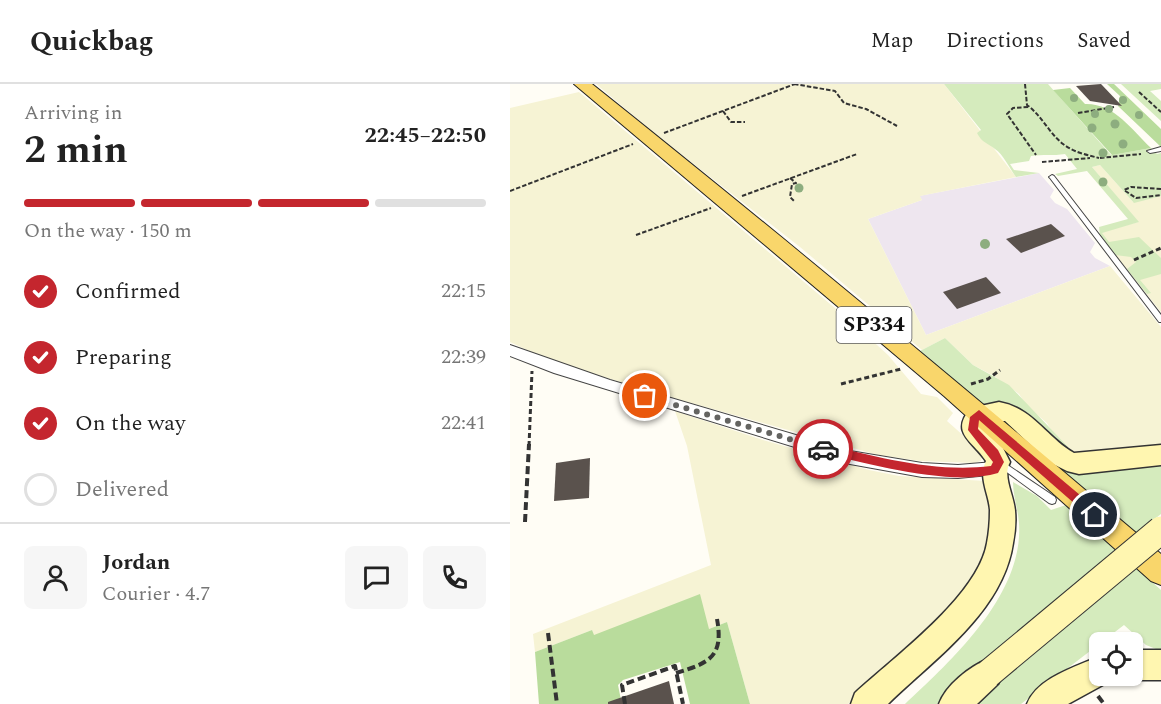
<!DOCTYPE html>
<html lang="en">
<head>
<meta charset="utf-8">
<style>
	:root { --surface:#fff; --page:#f6f6f6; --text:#222; --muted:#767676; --line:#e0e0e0; --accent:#c4262e }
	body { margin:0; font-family:Spectral,serif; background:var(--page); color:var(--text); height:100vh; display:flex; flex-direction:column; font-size:22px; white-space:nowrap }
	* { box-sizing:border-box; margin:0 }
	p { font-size:20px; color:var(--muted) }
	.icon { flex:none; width:33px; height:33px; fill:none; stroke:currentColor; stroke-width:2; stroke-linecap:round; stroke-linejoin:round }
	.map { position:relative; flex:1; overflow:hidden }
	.details { display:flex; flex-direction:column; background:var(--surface); width:510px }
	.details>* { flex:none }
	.tools { position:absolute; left:579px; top:548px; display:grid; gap:12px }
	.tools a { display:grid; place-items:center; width:54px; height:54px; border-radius:9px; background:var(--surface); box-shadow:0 2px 4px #0004; font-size:30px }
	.pin { position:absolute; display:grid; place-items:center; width:51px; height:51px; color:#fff; margin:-26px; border:3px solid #fff; border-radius:50%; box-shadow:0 2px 6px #0007 }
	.courier { position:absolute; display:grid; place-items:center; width:60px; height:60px; margin:-30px; border:4px solid #c4262e; border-radius:50%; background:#fff; color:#222; box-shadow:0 2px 8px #0007 }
	.overview em { font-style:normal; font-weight:700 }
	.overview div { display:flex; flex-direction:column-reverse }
	.overview { display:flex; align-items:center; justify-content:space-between; height:102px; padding:0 24px }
	h1 { font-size:39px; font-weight:700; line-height:45px }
	.bar { display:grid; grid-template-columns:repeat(4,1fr); gap:9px 6px; align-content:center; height:72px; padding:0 24px }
	.bar i { height:8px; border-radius:4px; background:var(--line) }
	.bar .on { background:var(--accent) }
	.bar p { grid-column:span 4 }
	.line { display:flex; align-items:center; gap:15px; padding:0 24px; border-top:2px solid var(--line) }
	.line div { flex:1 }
	.round { display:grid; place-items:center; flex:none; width:63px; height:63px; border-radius:9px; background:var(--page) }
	ol { padding:0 24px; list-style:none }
	li { display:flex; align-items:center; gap:18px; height:66px }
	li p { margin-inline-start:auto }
	li .icon { padding:6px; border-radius:50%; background:var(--accent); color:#fff; stroke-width:4 }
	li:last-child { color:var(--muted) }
	li i { width:33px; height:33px; border:3px solid var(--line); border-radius:50% }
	header { display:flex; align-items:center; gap:36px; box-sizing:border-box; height:84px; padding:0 30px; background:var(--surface); border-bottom:2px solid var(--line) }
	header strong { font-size:28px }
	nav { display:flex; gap:33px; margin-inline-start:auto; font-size:21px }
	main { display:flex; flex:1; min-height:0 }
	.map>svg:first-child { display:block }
</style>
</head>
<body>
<header>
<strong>Quickbag</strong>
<nav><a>Map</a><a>Directions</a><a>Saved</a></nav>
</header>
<main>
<section class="details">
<div class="overview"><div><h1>2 min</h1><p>Arriving in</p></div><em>22:45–22:50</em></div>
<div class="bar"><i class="on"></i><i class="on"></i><i class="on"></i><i></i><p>On the way · 150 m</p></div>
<ol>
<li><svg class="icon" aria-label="check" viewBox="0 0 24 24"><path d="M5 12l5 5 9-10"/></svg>Confirmed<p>22:15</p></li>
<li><svg class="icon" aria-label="check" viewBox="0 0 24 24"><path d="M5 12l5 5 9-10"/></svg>Preparing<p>22:39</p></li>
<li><svg class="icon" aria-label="check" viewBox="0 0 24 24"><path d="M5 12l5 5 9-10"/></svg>On the way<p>22:41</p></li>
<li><i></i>Delivered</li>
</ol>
<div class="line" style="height:108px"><a class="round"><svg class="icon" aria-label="person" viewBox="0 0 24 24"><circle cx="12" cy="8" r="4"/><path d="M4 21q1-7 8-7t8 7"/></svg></a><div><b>Jordan</b><p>Courier · 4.7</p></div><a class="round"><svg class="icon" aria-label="chat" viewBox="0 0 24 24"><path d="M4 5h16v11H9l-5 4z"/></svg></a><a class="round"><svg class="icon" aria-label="phone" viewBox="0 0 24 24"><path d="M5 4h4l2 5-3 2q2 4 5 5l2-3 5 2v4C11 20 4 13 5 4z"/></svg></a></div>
</section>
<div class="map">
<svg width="651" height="620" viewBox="0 0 651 620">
	<rect width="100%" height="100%" fill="#fffdf5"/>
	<!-- industrial -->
	<path fill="#eee6ef" d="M529,89L544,106L540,113L545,119L557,125L585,159L580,168L585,174L600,182L416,251L358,135L412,116L409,112Z"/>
	<!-- farmland -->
	<g fill="#f6f3d4">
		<path d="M86,0H434L506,93L410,112L412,116L358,135L416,251L600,182L651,243V363L555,370L537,339L517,322L509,310L484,292L463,281L435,254L412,266L290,163L144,49Z"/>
		<path d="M69,8L345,241L378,271L411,310L427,313L443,329L437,337L473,369L471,377L464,379L410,377L368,371L163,314L38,276L0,258V24Z"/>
		<path d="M590,81L623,118L651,112V228L590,152L589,149L628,138L582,83Z"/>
		<path d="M165,327L253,356L359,386L389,392L476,397L484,410L476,470L444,526L338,620H240L217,538L199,545L83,551L82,546L25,568L23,550L201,481L177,362Z"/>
	</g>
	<!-- green -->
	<g fill="#d5ebbd">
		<path d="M434,0H538L601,71L641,64L647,70L651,69V112L624,119L590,81L582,83L629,138L592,149L599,158L629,153L651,174V190L630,196L641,209L637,210L617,185L626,178L621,173L605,171L590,152L589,143L618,135L577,87L548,92L545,90L567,85L555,70C543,72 533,70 521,72L519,77L500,80L504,86L529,89L506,93C500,85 493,70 485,65C478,59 472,59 467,49L471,46Z"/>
		<path d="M611,0H651V5L640,7L651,17V37Z"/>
		<path d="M435,254L463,281L499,301L558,363L555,370L500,319L472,320L410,267Z"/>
		<path d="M651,377V430L625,450L553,388Z"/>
		<path d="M503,398L527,412L541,426L556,421L606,466L427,620H395C442,576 514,510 509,439C508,425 503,412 503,398Z"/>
		<path d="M623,481L651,506V567L636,561L614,541L511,620H464Z"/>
	</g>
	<!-- forest -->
	<g fill="#b9dc9c">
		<path d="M597,0H604L651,45V63L608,22L610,12Z"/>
		<path d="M560,4L575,20C604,19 621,45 641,64L602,71L543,6Z"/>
		<path d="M190,510L199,545L217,538L240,620H180L170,578L113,596L108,601L111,616L99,620H29L25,568L82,546L84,551Z"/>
	</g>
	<!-- building -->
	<g fill="#5a524d">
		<path d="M591,0L612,22L580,17L566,2Z"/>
		<path d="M541,140L555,152L511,169L496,155Z"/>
		<path d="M476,193L491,209L447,225L433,208Z"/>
		<path d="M80,374L79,414L44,417L46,379Z"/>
		<path d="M159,597L164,620H98V618Z"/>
	</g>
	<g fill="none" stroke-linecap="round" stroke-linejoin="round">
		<!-- lane casing -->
		<g stroke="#444" stroke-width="2">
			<g id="lane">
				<path d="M651,63V67L640,69L637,67Z"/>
				<path d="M542,91L544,92L651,231V238H649L540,94L539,93Z"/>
				<path d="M490,376L545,413L546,416L545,419L542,420L539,419L487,381L486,379L487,377Z"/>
			</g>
		</g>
		<!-- street casing -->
		<g stroke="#444" stroke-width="2">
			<path id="street" d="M0,261L100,296L340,367L412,379L448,381L484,378L490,380L492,385L490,390L448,394L412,393L340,380L44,289L0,272Z"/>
		</g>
		<!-- secondary casing -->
		<g stroke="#333" stroke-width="3">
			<g id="secondary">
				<path d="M489,318C523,324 536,353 564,369L651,361V381L569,390L557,387L539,378L495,337L476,338L475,343L492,362L500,378C492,393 504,411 505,427C506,437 505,449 503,459C493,528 424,575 378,620H341L345,609C384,573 468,512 477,459C479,449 480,437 480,426C479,410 468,393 476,377C463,357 439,349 461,324Z"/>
				<path d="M622,566H651V596H622L612,591H622Z"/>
				<path d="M590,572V591H603L600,597L558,620H517C527,594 565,583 590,572Z"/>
				<path d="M478,575L488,580L493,590L488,600L467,620H429C436,601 459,583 478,575Z"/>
			</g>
		</g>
		<!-- primary casing -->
		<g stroke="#222" stroke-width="2">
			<path id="primary" d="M64,0H82C274,153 463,311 651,470V501L641,497L434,312Z"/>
		</g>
		<!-- path-far2 -->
		<g stroke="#333" stroke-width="2" stroke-dasharray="4.5 2" stroke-linecap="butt">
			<path d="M284,0L325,7L334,19L356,25L387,42"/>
			<path d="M515,0L517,21C532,32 539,49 553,60C563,68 577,71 589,74"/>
			<path d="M629,8L651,28"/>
			<path d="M518,23L503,24L497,30L526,71"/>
			<path d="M213,27L221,38H235"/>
			<path d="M568,29L604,23"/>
			<path d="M154,49L285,0"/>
			<path d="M590,74L631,70"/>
			<path d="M532,78L580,74"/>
			<path d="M280,94L286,99L282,100L280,113L284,117"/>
			<path d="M651,105L621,103L614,106L626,114L651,111"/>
			<path d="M0,107L123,60"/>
			<path d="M232,112L347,70"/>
			<path d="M126,151L201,124"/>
		</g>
		<!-- path-far1 -->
		<g stroke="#333" stroke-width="3" stroke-dasharray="5 3" stroke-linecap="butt">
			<path d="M624,176L651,164"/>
			<path d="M331,300L391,285"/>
			<path d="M461,300L478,295L490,286"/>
			<path d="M19,362L22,287"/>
		</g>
		<!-- path -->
		<g stroke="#333" stroke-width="4" stroke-dasharray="8 4" stroke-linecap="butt">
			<path d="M15,438L19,360"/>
			<path d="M38,549L47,620"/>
			<path d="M166,589C199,579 214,573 207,535"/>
			<path d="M588,612L594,620"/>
			<path d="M115,620L112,601L165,582L173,620"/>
		</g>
		<!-- lane -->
		<use href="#lane" fill="#fff" fill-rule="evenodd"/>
		<!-- street -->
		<use href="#street" fill="#fff" fill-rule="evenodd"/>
		<!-- secondary -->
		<use href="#secondary" fill="#fff6b0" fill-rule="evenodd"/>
		<!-- primary -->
		<use href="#primary" fill="#f9d66b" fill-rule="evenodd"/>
		<!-- secondary-bridge casing -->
		<g stroke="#333" stroke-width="29" stroke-linecap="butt">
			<path id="secondary-bridge" d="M478,590L651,446"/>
		</g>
		<!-- secondary-bridge -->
		<use href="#secondary-bridge" stroke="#fff6b0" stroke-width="27"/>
	</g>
	<!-- trees -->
	<g fill="#8dad7f">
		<circle cx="564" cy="14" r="4"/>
		<circle cx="613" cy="16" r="4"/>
		<circle cx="599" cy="25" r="4"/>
		<circle cx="585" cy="30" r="4"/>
		<circle cx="629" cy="31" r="4"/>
		<circle cx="605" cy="40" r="4.5"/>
		<circle cx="582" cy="44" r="4.5"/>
		<circle cx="613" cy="60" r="4.5"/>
		<circle cx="593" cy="69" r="4.5"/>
		<circle cx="593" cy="98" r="4.5"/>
		<circle cx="289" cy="104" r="4.5"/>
		<circle cx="475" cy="160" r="5"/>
	</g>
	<!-- route -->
	<path fill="#c4262e" d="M469,326L589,427V434H581L469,336L468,345L488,366L494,378L488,389C443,403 359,380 313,369L308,365L313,360C368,373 425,389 481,382L483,378L458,346L460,333Z"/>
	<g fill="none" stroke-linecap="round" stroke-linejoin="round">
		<!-- done -->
		<path stroke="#646461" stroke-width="6" stroke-dasharray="0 10.8" d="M135,312L313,365"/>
	</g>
	<g text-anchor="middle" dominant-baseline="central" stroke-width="6" stroke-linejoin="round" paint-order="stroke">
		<!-- shield labels -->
		<rect fill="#fff" stroke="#585858" stroke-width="1.5" x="326.5" y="223" width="75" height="36" rx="4.5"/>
		<g font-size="21" font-weight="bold" fill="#111">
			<text x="364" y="241">SP334</text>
		</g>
	</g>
</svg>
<div class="tools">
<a><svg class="icon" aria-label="locate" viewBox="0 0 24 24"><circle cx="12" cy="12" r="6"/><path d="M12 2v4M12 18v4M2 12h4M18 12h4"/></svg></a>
</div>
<div class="pin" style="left:135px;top:312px;background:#ea580c"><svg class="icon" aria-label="bag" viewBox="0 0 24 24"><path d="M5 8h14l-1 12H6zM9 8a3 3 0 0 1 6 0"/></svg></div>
<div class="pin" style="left:585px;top:431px;background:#1f2937"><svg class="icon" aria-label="home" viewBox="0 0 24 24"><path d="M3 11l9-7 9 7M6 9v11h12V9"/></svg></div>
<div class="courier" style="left:313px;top:365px"><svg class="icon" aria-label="car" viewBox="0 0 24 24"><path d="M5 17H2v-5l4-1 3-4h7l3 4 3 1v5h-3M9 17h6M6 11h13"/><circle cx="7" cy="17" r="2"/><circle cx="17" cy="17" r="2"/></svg></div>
</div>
</main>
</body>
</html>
